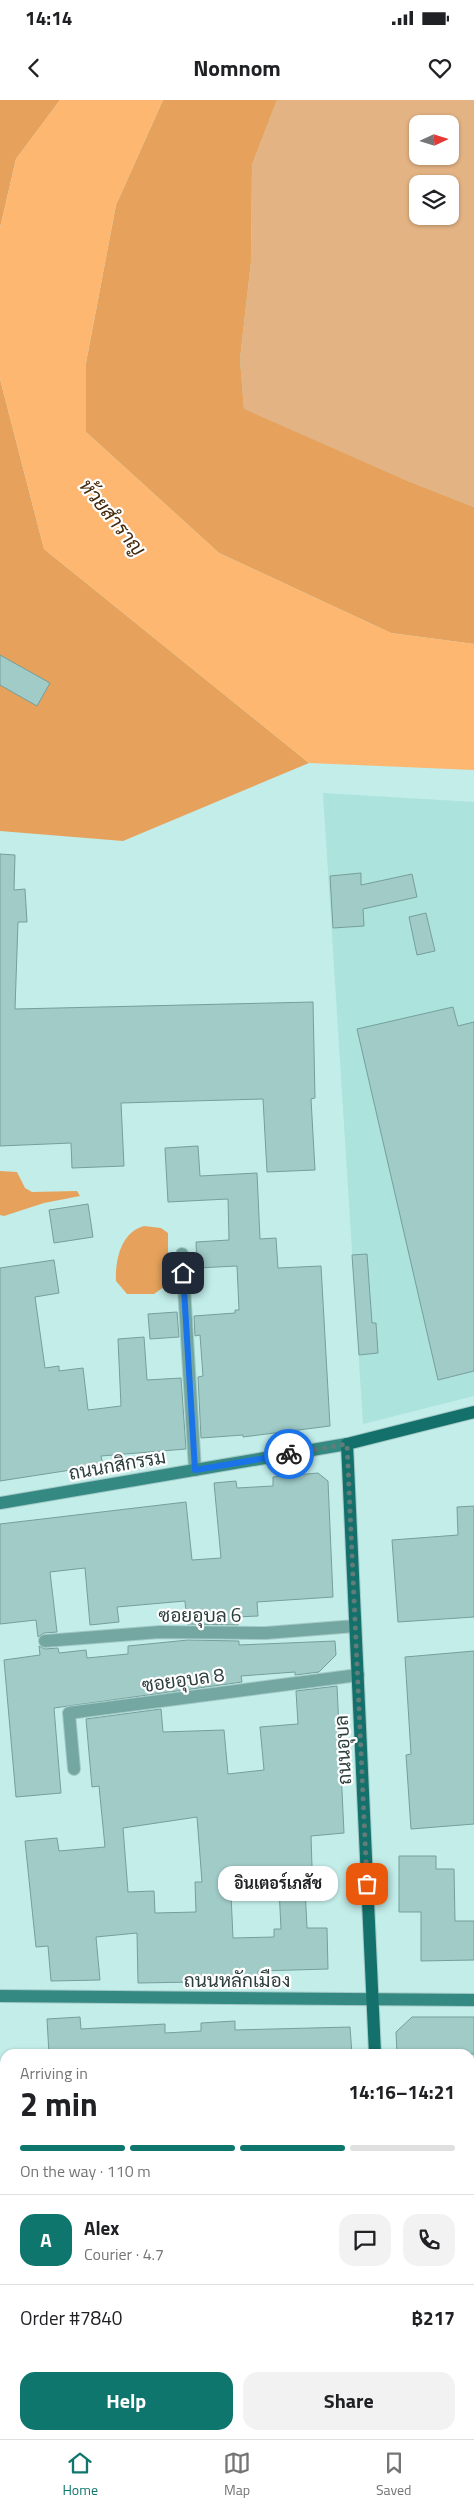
<!DOCTYPE html>
<html lang="en">
<head>
<meta charset="utf-8">
<style>
	:root { --surface:#fff; --page:#f2f2f2; --text:#202124; --muted:#757577; --line:#e0e0e0; --accent:#0f766e }
	body { margin:0; font-family:"Titillium Web",Sarabun,sans-serif; background:var(--page); color:var(--text); height:100vh; display:flex; flex-direction:column; font-size:19px; white-space:nowrap }
	* { box-sizing:border-box; margin:0 }
	p { font-size:16px; color:var(--muted) }
	.icon { flex:none; width:28px; height:28px; fill:none; stroke:currentColor; stroke-width:2; stroke-linecap:round; stroke-linejoin:round }
	.map { position:relative; flex:1; overflow:hidden }
	.drawer { position:absolute; left:0px; top:1949px; width:475px; height:391px; display:flex; flex-direction:column; background:var(--surface); border-radius:15px 15px 0 0; box-shadow:0 1px 4px #0004 }
	.drawer>* { flex:none }
	.needle { width:32px; rotate:86deg }
	.fabs { position:absolute; left:409px; top:15px; display:grid; gap:10px }
	.fabs a { display:grid; place-items:center; width:50px; height:50px; border-radius:10px; background:var(--surface); box-shadow:0 1px 4px #0004; font-size:25px }
	.pin { position:absolute; display:grid; place-items:center; width:42px; height:42px; color:#fff; margin:-21px; border-radius:10px; box-shadow:0 2px 8px #0006 }
	.courier { position:absolute; display:grid; place-items:center; width:50px; height:50px; margin:-25px; border:4px solid #1a73e8; border-radius:50%; background:#fff; color:#222; box-shadow:0 1px 6px #0007 }
	.bubble { position:absolute; height:35px; border-radius:15px; background:var(--surface); box-shadow:0 1px 4px #0004; font-size:16px; font-weight:700; line-height:35px; text-align:center }
	.headline em { font-style:normal; font-weight:700 }
	.headline div { display:flex; flex-direction:column-reverse }
	.headline { display:flex; align-items:center; justify-content:space-between; height:85px; padding:0 20px }
	h1 { font-size:32px; font-weight:700; line-height:38px }
	.bar { display:grid; grid-template-columns:repeat(4,1fr); gap:8px 5px; align-content:center; height:60px; padding:0 20px }
	.bar i { height:6px; border-radius:4px; background:var(--line) }
	.bar .selected { background:var(--accent) }
	.bar p { grid-column:span 4 }
	.line { display:flex; align-items:center; gap:12px; padding:0 20px; border-top:1px solid var(--line) }
	.line div { flex:1 }
	.round { display:grid; place-items:center; flex:none; width:52px; height:52px; border-radius:15px; background:var(--page) }
	.action { display:flex; gap:10px; margin-top:auto; padding:10px 20px }
	.action a { flex:1; height:58px; border-radius:15px; background:var(--accent); color:#fff; font-size:20px; font-weight:700; line-height:58px; text-align:center }
	.action a+a { background:var(--page); color:var(--text) }
	.status { display:flex; justify-content:space-between; align-items:center; height:35px; padding:0 25px; background:var(--surface); direction:ltr }
	.status svg { height:14px; fill:currentColor }
	header { display:flex; justify-content:space-between; align-items:center; height:65px; padding:0 20px; background:var(--surface); font-size:22px; font-weight:700 }
	.menu { display:flex; justify-content:space-around; align-items:center; height:70px; border-top:1px solid var(--line); background:var(--surface); font-size:14px; color:var(--muted) }
	.menu a { display:grid; justify-items:center; gap:2px }
	.menu .selected { color:var(--accent) }
	.map>svg:first-child { display:block }
</style>
</head>
<body>
<div class="status"><b>14:14</b><svg viewBox="0 0 49 12"><path d="M0 12V9h3v3zM5 12V6h3v6zM10 12V3h3v9zM15 12V0h3v12zM26 1h20v11H26zM47 4h2v5h-2z"/></svg></div>
<header><svg class="icon" aria-label="back" viewBox="0 0 24 24"><path d="M15 5l-7 7 7 7"/></svg>Nomnom<svg class="icon" aria-label="heart" viewBox="0 0 24 24"><path d="M12 20l-8-8c-3-5 5-10 8-4 3-6 11-1 8 4z"/></svg></header>
<div class="map">
<svg width="474" height="2339" viewBox="0 0 474 2339">
	<rect width="100%" height="100%" fill="#c2ede9"/>
	<!-- built -->
	<g fill="#ade3dd">
		<path d="M323,693L474,702V1296L363,1324Z"/>
		<path d="M470,2292L474,2293V2339H420V2335H470Z"/>
	</g>
	<!-- green -->
	<path fill="#e3b384" fill-rule="evenodd" d="M277,0H474V407L408,381L244,310L240,259L251,162L252,65ZM418,24H450V56H418ZM418,84H450V116H418Z"/>
	<!-- forest -->
	<g fill="#e6a25c">
		<path d="M0,0H60L16,59L0,128Z"/>
		<path d="M163,0H277L252,65L251,162L240,259L244,309L408,381L474,407V544L391,533L219,453L86,332V263L116,105Z"/>
		<path d="M0,279L44,449L309,663L123,741L0,731Z"/>
		<path d="M0,1071L17,1072L25,1088L32,1092L77,1091L80,1096L44,1103L4,1116L0,1115Z"/>
		<path d="M144,1126L161,1128L168,1133V1184L154,1194H127L116,1181C115,1160 121,1132 144,1126Z"/>
		<path d="M0,2203L5,2236V2329L0,2334Z"/>
		<path d="M105,2335H180L173,2339H88Z"/>
	</g>
	<!-- water -->
	<path fill="#fdb771" d="M60,0H163L116,105L86,263V332L219,453L391,533L474,544V670L309,663L44,449L0,279V128L16,59Z"/>
	<!-- building -->
	<g fill="#a0cbc7" stroke="#759f9b" fill-rule="evenodd">
		<path d="M0,555L50,583L37,606L0,585Z"/>
		<path d="M0,754L15,755L14,790L25,789L27,822H18L15,909L313,902L315,998L311,999L315,1070L267,1072L263,999L121,1003L124,1066L72,1068L71,1043L0,1046Z"/>
		<path d="M361,773V785L412,774L417,797L363,809L364,826L333,828L330,776Z"/>
		<path d="M426,813L435,851L417,855L409,817Z"/>
		<path d="M453,907L458,926L474,922V1271L438,1280L357,929Z"/>
		<path d="M198,1046L200,1076L257,1073L260,1139L276,1138L278,1168L321,1166L330,1326L243,1337V1335L201,1338L198,1277L203,1276L200,1235L195,1236L194,1216L235,1213V1210H239L237,1166L197,1168L196,1142L229,1140L228,1099L168,1102L165,1048Z"/>
		<path d="M88,1104L93,1137L54,1143L49,1110Z"/>
		<path d="M367,1154L372,1223H376L378,1253L359,1255L352,1155Z"/>
		<path d="M54,1160L59,1193L35,1197L45,1268L59,1266V1271L83,1268L88,1310L121,1306L118,1239L144,1237L147,1280L181,1278L186,1349L101,1356L103,1365L0,1381V1168Z"/>
		<path d="M177,1212L179,1237L150,1239L148,1214Z"/>
		<path d="M318,1373L328,1381L333,1497L257,1502L258,1516L237,1517L238,1525L187,1524L185,1501L117,1507L119,1522L90,1525L85,1468L50,1472L57,1532L44,1533L38,1537L36,1520L0,1524V1424L186,1402L192,1460L221,1458L214,1383L236,1381L237,1388L273,1386V1377Z"/>
		<path d="M474,1406V1517L398,1522L392,1440L458,1435L457,1407Z"/>
		<path d="M188,1540L239,1541V1545L335,1541L336,1555L319,1572L295,1575V1572L241,1576L242,1582L54,1608L61,1693L16,1697L4,1560L40,1555L39,1546L45,1549L58,1548L59,1553L86,1550L87,1558L128,1554V1546Z"/>
		<path d="M474,1551V1724L411,1729L406,1655L411,1654L405,1557Z"/>
		<path d="M337,1586L344,1733L311,1736L312,1767H304L307,1828H327L328,1869L258,1871V1881L138,1883L137,1833L96,1837L100,1880L51,1881L48,1846L36,1847L25,1741L57,1738L59,1751L105,1747L99,1686L92,1687L86,1619L161,1609L163,1632L224,1630L228,1674L264,1670L260,1627L298,1624L296,1591ZM197,1717L202,1782H195L196,1812L155,1813L154,1791L128,1792L123,1728ZM278,1769L281,1829H274V1837L233,1838L230,1773Z"/>
		<path d="M399,1756H436V1769H454L455,1821H474V1860L421,1861V1812H399Z"/>
		<path d="M80,1917L81,1929L165,1924V1933L201,1931V1923L235,1921V1930L350,1927L352,1954H49L47,1919Z"/>
		<path d="M412,1917H474V1954H397L396,1932Z"/>
	</g>
	<g fill="none" stroke-linecap="round" stroke-linejoin="round">
		<!-- street casing -->
		<g stroke="#a4cac7" stroke-width="14">
			<g id="street">
				<path d="M182,1154L195,1370"/>
				<path d="M45,1541L160,1532L266,1533L355,1526"/>
				<path d="M74,1669L69,1613L358,1575"/>
			</g>
		</g>
		<!-- secondary casing -->
		<g stroke="#a4cac7" stroke-width="14">
			<g id="secondary">
				<path d="M0,1403L347,1344"/>
				<path d="M0,1896L474,1900"/>
			</g>
		</g>
		<!-- primary casing -->
		<g stroke="#a4cac7" stroke-width="14">
			<g id="primary">
				<path d="M375,1954L347,1344L474,1312"/>
				<path d="M392,2335V2339"/>
			</g>
		</g>
		<!-- street -->
		<use href="#street" stroke="#75a7a2" stroke-width="12"/>
		<!-- secondary -->
		<use href="#secondary" stroke="#358983" stroke-width="12"/>
		<!-- primary -->
		<use href="#primary" stroke="#13706a" stroke-width="12"/>
	</g>
	<g fill="none" stroke-linecap="round" stroke-linejoin="round">
		<!-- done -->
		<path stroke="#617c79" stroke-width="5" stroke-dasharray="0 9" d="M289,1354L347,1344L367,1784"/>
		<!-- route -->
		<path stroke="#1a73e8" stroke-width="6" d="M183,1173L195,1370L289,1354"/>
	</g>
	<g text-anchor="middle" dominant-baseline="central" stroke-width="4.5" stroke-linejoin="round" paint-order="stroke">
		<!-- street labels -->
		<g font-size="19" fill="#2d3f3d" stroke="#fff">
			<text transform="translate(117 1364) rotate(-10)">ถนนกสิกรรม</text>
			<text x="200" y="1514">ซอยอุบล 6</text>
			<text transform="translate(183 1579) rotate(-8)">ซอยอุบล 8</text>
			<text transform="translate(342 1650) rotate(-93)">ถนนอุบล</text>
			<text x="237" y="1879">ถนนหลักเมือง</text>
		</g>
		<!-- water labels -->
		<g font-size="20" font-style="italic" fill="#44290a" stroke="#fff">
			<text transform="translate(113 417) rotate(51)">ห้วยสำราญ</text>
		</g>
	</g>
</svg>
<div class="fabs">
<a><svg class="needle" viewBox="-14 -14 28 28"><path d="M0-13l5 13h-10z" fill="#e53935"/><path d="M0 13l5-13h-10z" fill="#757577"/></svg></a>
<a><svg class="icon" aria-label="layers" viewBox="0 0 24 24"><path d="M12 4l9 5-9 5-9-5zM3 14l9 5 9-5"/></svg></a>
</div>
<div class="pin" style="left:367px;top:1784px;background:#ea580c"><svg class="icon" aria-label="bag" viewBox="0 0 24 24"><path d="M5 8h14l-1 12H6zM9 8a3 3 0 0 1 6 0"/></svg></div>
<div class="pin" style="left:183px;top:1173px;background:#1f2937"><svg class="icon" aria-label="home" viewBox="0 0 24 24"><path d="M3 11l9-7 9 7M6 9v11h12V9"/></svg></div>
<div class="courier" style="left:289px;top:1354px"><svg class="icon" aria-label="bike" viewBox="0 0 24 24"><circle cx="6" cy="16" r="4"/><circle cx="18" cy="16" r="4"/><path d="M6 16l4-8h5l3 8M10 8l3 8H6M13 5h3"/></svg></div>
<div class="bubble" style="left:218px;top:1766px;width:120px">อินเตอร์เภสัช</div>
<section class="drawer">
<div class="headline"><div><h1>2 min</h1><p>Arriving in</p></div><em>14:16–14:21</em></div>
<div class="bar"><i class="selected"></i><i class="selected"></i><i class="selected"></i><i></i><p>On the way · 110 m</p></div>
<div class="line" style="height:90px"><b class="round" style="background:var(--accent);color:#fff">A</b><div><b>Alex</b><p>Courier · 4.7</p></div><a class="round"><svg class="icon" aria-label="chat" viewBox="0 0 24 24"><path d="M4 5h16v11H9l-5 4z"/></svg></a><a class="round"><svg class="icon" aria-label="phone" viewBox="0 0 24 24"><path d="M5 4h4l2 5-3 2q2 4 5 5l2-3 5 2v4C11 20 4 13 5 4z"/></svg></a></div>
<div class="line" style="height:65px"><div>Order #7840</div><b>฿217</b></div>
<div class="action"><a>Help</a><a>Share</a></div>
</section>
</div>
<nav class="menu">
<a class="selected"><svg class="icon" aria-label="home" viewBox="0 0 24 24"><path d="M3 11l9-7 9 7M6 9v11h12V9"/></svg>Home</a>
<a><svg class="icon" aria-label="map" viewBox="0 0 24 24"><path d="M3 6l6-2 6 2 6-2v14l-6 2-6-2-6 2zM9 4v14M15 6v14"/></svg>Map</a>
<a><svg class="icon" aria-label="saved" viewBox="0 0 24 24"><path d="M7 4h10v16l-5-4-5 4z"/></svg>Saved</a>
</nav>
</body>
</html>
